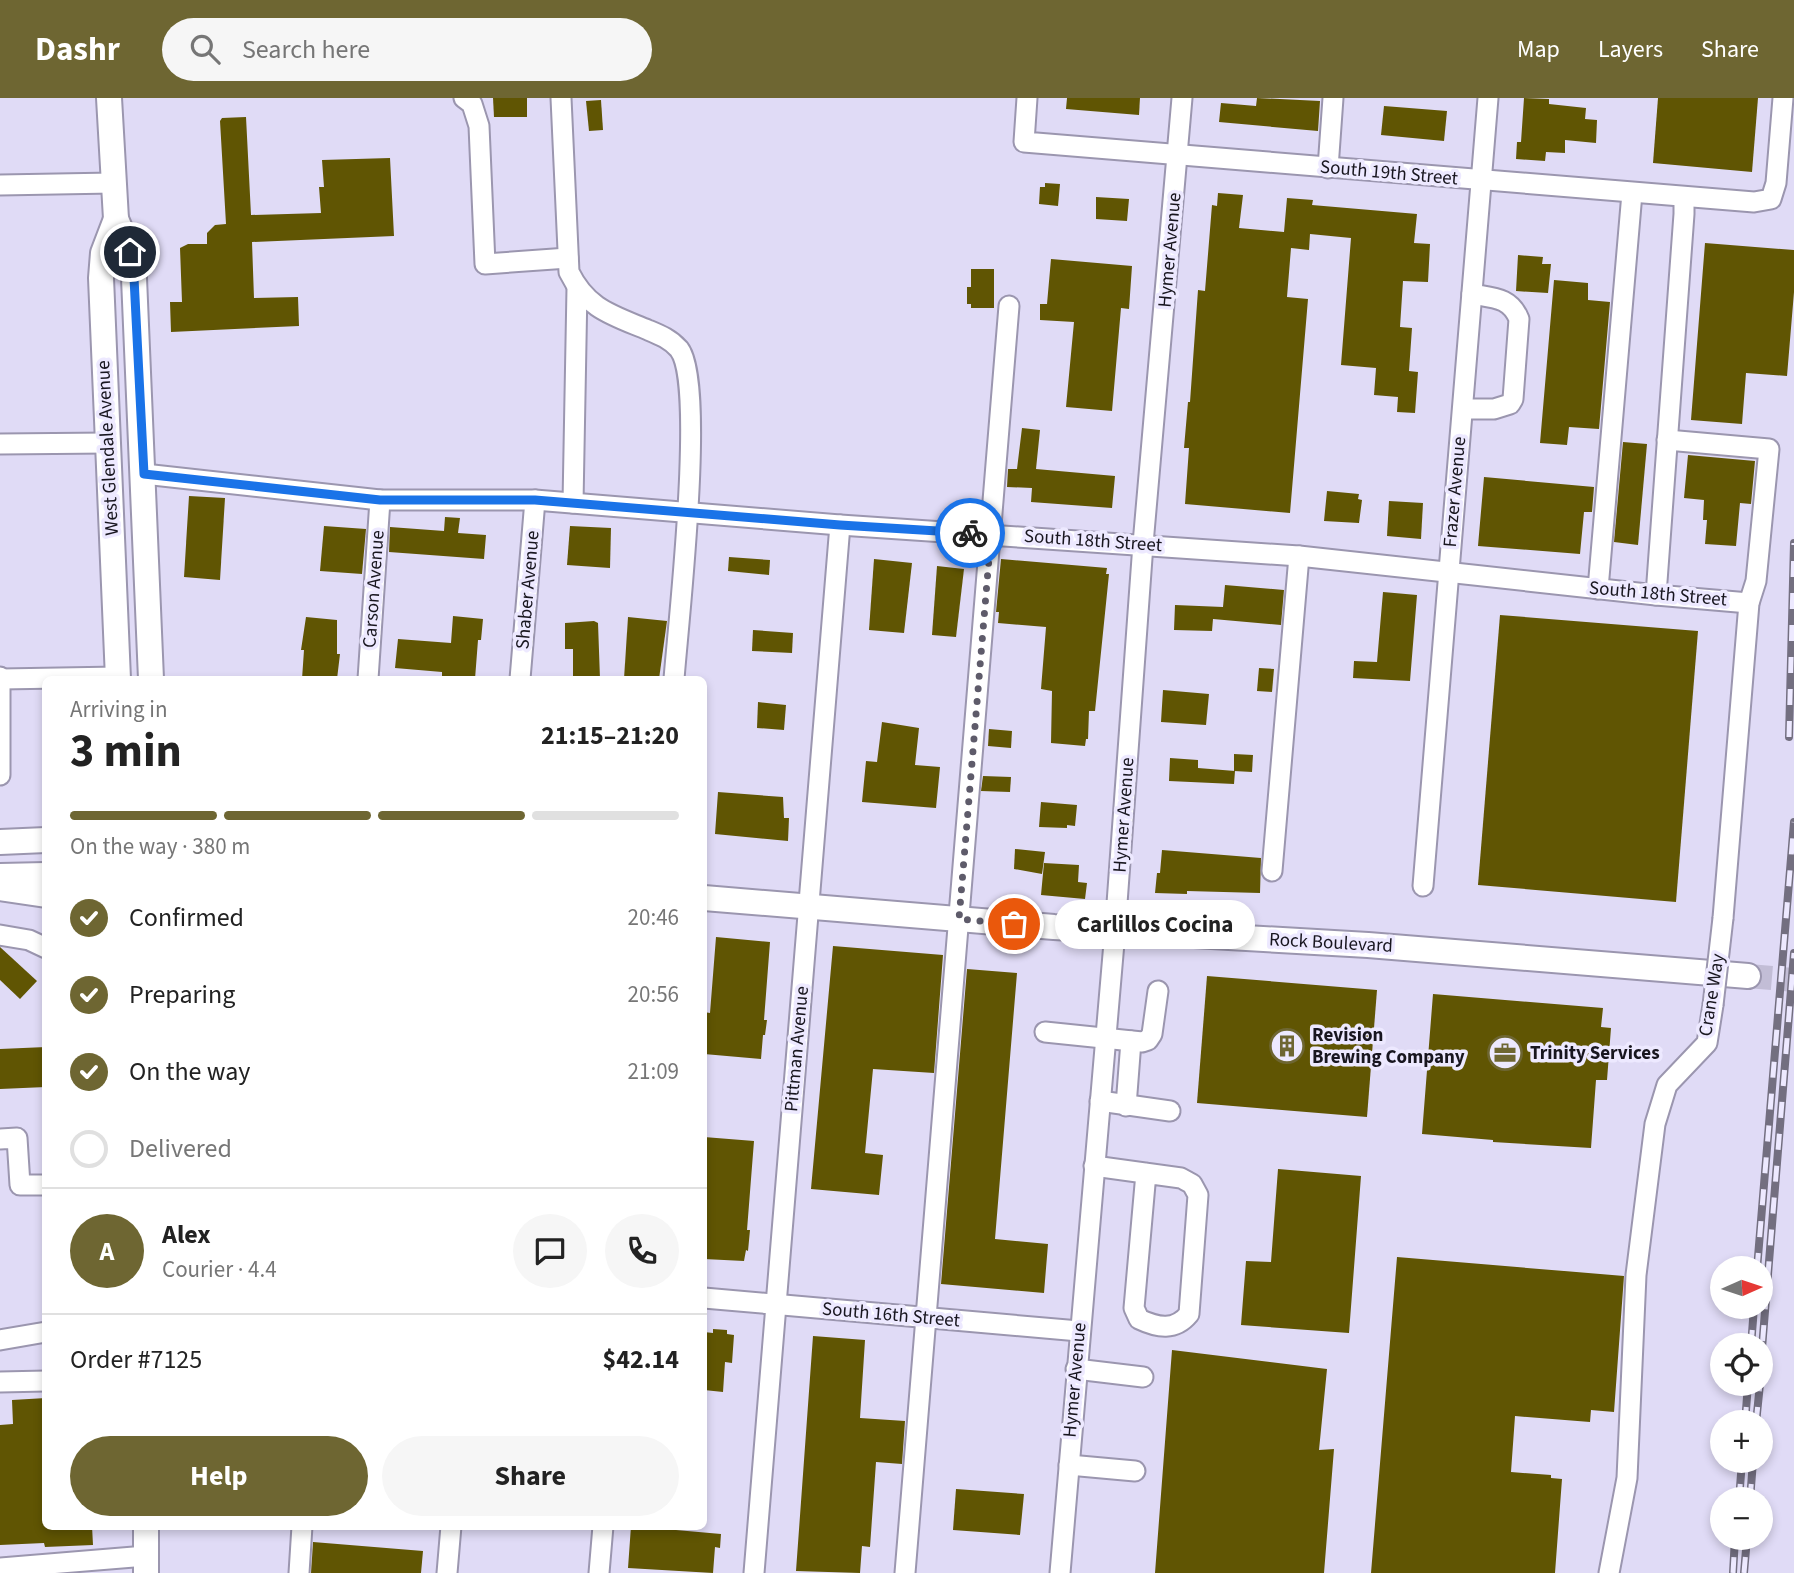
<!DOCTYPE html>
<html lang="en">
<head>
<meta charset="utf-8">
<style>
	:root { --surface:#fff; --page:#f6f6f6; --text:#222; --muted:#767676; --line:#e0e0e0; --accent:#6e6632 }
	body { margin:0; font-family:"Source Sans 3",sans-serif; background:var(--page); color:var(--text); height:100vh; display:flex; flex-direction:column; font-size:26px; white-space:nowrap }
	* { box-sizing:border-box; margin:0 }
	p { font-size:23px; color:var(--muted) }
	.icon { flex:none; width:38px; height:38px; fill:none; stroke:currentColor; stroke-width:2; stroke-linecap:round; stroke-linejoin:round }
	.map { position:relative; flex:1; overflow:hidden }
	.drawer { position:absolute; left:42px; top:578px; width:665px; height:854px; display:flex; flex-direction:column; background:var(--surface); border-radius:10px; box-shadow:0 4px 10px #0003 }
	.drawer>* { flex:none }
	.needle { width:46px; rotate:87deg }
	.buttons { position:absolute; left:1710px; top:1158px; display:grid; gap:14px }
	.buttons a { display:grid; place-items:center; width:63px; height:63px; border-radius:50%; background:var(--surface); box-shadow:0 4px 10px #0003; font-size:35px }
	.pin { position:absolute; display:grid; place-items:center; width:60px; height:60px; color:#fff; margin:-30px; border:4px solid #fff; border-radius:50%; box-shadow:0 2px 7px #0007 }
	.courier { position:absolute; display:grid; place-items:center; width:70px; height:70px; margin:-35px; border:5px solid #1a73e8; border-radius:50%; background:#fff; color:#222; box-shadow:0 2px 9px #0007 }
	.bubble { position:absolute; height:49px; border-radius:24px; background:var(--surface); box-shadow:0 4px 10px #0003; font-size:23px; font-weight:700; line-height:49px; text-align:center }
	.headline em { font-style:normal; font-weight:700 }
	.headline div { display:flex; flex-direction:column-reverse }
	.headline { display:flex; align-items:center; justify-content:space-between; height:119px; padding:0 28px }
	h1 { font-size:46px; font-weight:700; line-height:52px }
	.bar { display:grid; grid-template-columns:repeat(4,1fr); gap:10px 7px; align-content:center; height:84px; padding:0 28px }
	.bar i { height:9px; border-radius:5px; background:var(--line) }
	.bar .active { background:var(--accent) }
	.bar p { grid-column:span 4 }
	.line { display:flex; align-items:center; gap:18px; padding:0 28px; border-top:2px solid var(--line) }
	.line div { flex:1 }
	.round { display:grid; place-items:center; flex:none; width:74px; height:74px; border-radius:37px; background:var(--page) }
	ol { padding:0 28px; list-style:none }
	li { display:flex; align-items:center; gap:21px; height:77px }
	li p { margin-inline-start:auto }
	li .icon { padding:7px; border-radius:50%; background:var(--accent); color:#fff; stroke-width:4 }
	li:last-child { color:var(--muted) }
	li i { width:38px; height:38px; border:4px solid var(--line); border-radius:50% }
	.cta { display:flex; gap:14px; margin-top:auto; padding:14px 28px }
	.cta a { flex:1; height:80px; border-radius:42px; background:var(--accent); color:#fff; font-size:28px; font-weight:700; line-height:80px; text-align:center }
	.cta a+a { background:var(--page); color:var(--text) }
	header { display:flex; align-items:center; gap:42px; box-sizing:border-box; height:98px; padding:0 35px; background:var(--accent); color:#fff }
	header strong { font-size:33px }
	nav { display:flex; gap:38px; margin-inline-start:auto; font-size:24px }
	.search { width:490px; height:63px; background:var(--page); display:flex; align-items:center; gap:18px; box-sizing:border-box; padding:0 24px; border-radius:38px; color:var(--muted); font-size:26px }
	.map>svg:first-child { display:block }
</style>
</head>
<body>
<header>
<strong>Dashr</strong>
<div class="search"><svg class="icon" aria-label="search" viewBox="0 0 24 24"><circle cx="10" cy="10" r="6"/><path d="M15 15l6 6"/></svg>Search here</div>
<nav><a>Map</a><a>Layers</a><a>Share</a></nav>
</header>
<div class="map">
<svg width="1794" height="1475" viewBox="0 0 1794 1475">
	<rect width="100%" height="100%" fill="#e0dbf6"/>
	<!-- building -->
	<g fill="#605503">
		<path d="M493,0H527V19H494Z"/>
		<path d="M1067,0H1140L1139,17L1066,11Z"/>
		<path d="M1257,0L1320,3L1318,33L1219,24L1221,5L1256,8Z"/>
		<path d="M1524,0L1549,1V6L1586,10L1585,21L1597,22L1596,45L1565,42V55L1546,54L1545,63L1516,61L1517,44H1521Z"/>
		<path d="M1658,0H1758L1752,74L1653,65Z"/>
		<path d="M601,2L603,32L589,33L586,3Z"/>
		<path d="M1384,8L1447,13L1444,43L1381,37Z"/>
		<path d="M246,19L251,117L321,115L319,89H324L322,62L390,60L394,138L252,144L254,200L298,199L299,228L171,234L170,204H182L180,150L188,146H207V135L215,127L226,126L220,23L222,20Z"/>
		<path d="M1045,85L1060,86L1058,108L1039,106L1040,89H1045Z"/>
		<path d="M1218,95L1243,97L1239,130L1284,134L1287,100L1313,102L1312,107L1417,116L1414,145L1430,146L1428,184L1403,183L1400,229L1412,230L1409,273L1418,274L1415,315L1397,314L1398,299L1374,297L1376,270L1341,267L1351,140L1310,136L1309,152L1291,150L1287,199L1308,201L1290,415L1185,406L1189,350H1184L1188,304H1190L1198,192L1205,193L1212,107L1217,108Z"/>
		<path d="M1096,99L1129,101L1127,123L1096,121Z"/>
		<path d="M1705,145L1794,152V194L1787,278L1746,275L1742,326L1691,322Z"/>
		<path d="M1518,157L1543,159L1542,166H1551L1548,195L1516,193Z"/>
		<path d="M1051,161L1132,168L1129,211L1121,210L1112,313L1066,309L1074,224L1040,222V206H1047Z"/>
		<path d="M971,171H994V210H971V206H967V189H971Z"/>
		<path d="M1554,182L1588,185V202L1610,204L1599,331L1569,329L1567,347L1540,345Z"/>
		<path d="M1022,330L1040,332L1036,371L1115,378L1112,410L1031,404L1032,390L1007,389L1008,371H1017Z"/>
		<path d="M1623,344L1647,346L1638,447L1614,444Z"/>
		<path d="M1688,357L1755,363L1751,406L1740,405L1736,448L1705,446L1707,422H1703L1704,402L1684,400Z"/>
		<path d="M1484,379L1594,389L1592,414H1584L1580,456L1478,448Z"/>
		<path d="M1327,393L1359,396L1358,401L1362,402L1359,425L1324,423Z"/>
		<path d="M189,398L225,400L220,482L184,479Z"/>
		<path d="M1389,403L1423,405L1421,441L1387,438Z"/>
		<path d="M445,419L460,420L458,435L486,437L484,461L389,454L390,429L444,433Z"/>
		<path d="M324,428L366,431L362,476L320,473Z"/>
		<path d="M570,428L611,430L610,470L567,467Z"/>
		<path d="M729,459L770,462L769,477L728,473Z"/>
		<path d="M874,461L912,465L904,535L869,532Z"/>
		<path d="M1001,461L1107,470L1106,476H1109L1095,613H1089L1088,641H1086L1085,648L1051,645L1052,593L1041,591L1046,529L998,525L999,514H996Z"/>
		<path d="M937,468L964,471L956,539L932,537Z"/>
		<path d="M1225,487L1284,492L1281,527L1213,521L1212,533L1174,532L1175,507L1223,509Z"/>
		<path d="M1383,494L1417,497L1410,583L1353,580L1354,563L1377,564Z"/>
		<path d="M1500,517L1698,533L1676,804L1478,787Z"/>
		<path d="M453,518L483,521L481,542H478L475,581L442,580V574L395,570L398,541L451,545Z"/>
		<path d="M306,519L337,522V556H340L337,581H302L304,552H301Z"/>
		<path d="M628,519L667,523L659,581H624Z"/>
		<path d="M594,523L598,525L600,581H573V551H565V525Z"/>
		<path d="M753,532L793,535L792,555L752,553Z"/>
		<path d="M1259,570L1274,571L1272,594L1257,593Z"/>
		<path d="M1163,592L1209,596L1206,627L1161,624Z"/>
		<path d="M758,604L786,607L784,632L757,630Z"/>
		<path d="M882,624L919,630L915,667L940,669L936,710L862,704L866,663L877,664Z"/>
		<path d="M989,631L1012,633L1011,650L988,648Z"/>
		<path d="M1234,656L1253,657L1252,674L1234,673Z"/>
		<path d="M1170,660L1198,662V670L1235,673L1234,686L1169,683Z"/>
		<path d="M983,678L1011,679L1010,694L981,693Z"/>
		<path d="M718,694L783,699L784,720H789L788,743L715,736Z"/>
		<path d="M1041,704L1077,707L1075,728L1067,727V730L1039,729Z"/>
		<path d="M1015,751L1045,754L1042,776L1014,771Z"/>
		<path d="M1162,752L1261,760L1260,795L1187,793V796L1155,795L1157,775H1160Z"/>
		<path d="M1044,765L1079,767L1078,784L1087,785L1085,801L1041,797Z"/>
		<path d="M716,839L770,844L764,922H767L765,937H763L761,961L704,956V914L710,915Z"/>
		<path d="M833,848L943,857L934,975L873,971L865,1055L883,1057L879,1097L811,1091Z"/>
		<path d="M0,849L37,883L20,901L0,882Z"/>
		<path d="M967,871L1017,875L995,1141L1048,1146L1044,1195L941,1186Z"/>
		<path d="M1207,878L1377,892L1367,1019L1197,1005Z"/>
		<path d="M1433,896L1603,910L1601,929L1611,930L1607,982H1596L1591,1050L1493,1044V1042L1422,1036Z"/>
		<path d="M46,949V989L0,991V951Z"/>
		<path d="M704,1039L754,1043L747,1132H750L748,1153L746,1152L744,1163L704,1161Z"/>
		<path d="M1278,1071L1361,1078L1349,1235L1241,1227L1246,1163L1271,1164Z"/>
		<path d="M1397,1159L1624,1178L1614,1314L1591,1312L1590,1324L1515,1318L1511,1374L1551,1377V1380L1562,1381L1555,1475H1371Z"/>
		<path d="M713,1231L727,1232V1236L734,1237L732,1265L725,1264L723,1294L704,1292V1234L713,1235Z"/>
		<path d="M813,1238L865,1242L860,1320L905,1323L902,1366L876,1364L870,1449L862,1448L860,1475L796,1473Z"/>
		<path d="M1172,1252L1327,1271L1319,1352L1334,1351L1324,1475H1155Z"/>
		<path d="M46,1300V1428H92L93,1447L45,1449L44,1445L0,1447V1327L13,1326L12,1302Z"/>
		<path d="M956,1391L1024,1396L1020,1437L953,1432Z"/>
		<path d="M631,1428L721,1436L720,1450L715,1449L713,1475L628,1470Z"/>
		<path d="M313,1444L423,1453L421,1475H311Z"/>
	</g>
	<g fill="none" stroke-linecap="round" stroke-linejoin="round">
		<!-- major-tunnel -->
		<path stroke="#c2bdd6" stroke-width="24" stroke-dasharray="24 12" stroke-linecap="butt" d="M1748,878L1794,882"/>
		<!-- minor casing -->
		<g stroke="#9b96af" stroke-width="23">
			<g id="minor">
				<path d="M464,0L472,6L479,28L485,166L568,160"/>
				<path d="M561,0L569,174C587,211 612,217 648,232C660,237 670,241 679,251C706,285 678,527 674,581"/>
				<path d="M1027,0L1024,44L1754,104L1771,101L1776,85L1783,0"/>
				<path d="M1328,70L1333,0"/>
				<path d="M0,87L113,85"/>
				<path d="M1463,311H1494L1510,306L1513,301L1519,221C1510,199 1493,200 1472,196"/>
				<path d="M1667,342L1769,351L1756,483L1749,505L1723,820"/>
				<path d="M0,346L108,345"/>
				<path d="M144,376L380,402H535L840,427L1299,458L1656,497L1749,505"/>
				<path d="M573,405L577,190"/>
				<path d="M1598,491L1632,95"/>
				<path d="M1656,497L1684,116V99"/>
				<path d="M0,579V677"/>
				<path d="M1,581L118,579"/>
				<path d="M368,581L380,402"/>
				<path d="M520,581L535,402"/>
				<path d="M1272,773L1299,458"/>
				<path d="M1423,788L1488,0"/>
				<path d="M0,837L29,842L46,850"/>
				<path d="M1045,934L1142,944L1148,942L1152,936L1158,893"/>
				<path d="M1100,1003L1170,1013"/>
				<path d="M1126,1008L1131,943"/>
				<path d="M0,1041L17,1040L20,1087H46"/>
				<path d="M1094,1068L1181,1080L1192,1086L1198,1097L1189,1216C1175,1233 1158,1230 1139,1221L1134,1210L1146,1075"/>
				<path d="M704,1200L1079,1233"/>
				<path d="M0,1242L46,1234"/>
				<path d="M1076,1271L1143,1279"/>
				<path d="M0,1284L46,1283"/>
				<path d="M1069,1367L1135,1373"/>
				<path d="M0,1470L146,1458"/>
				<path d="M299,1475L302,1428"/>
				<path d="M447,1475L451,1428"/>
				<path d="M599,1475L603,1428"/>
				<path d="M754,1475L840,427"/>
				<path d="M905,1475L1009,208"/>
				<path d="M1060,1475L1115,833L1143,446L1182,0"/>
				<path d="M1609,1475L1627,1380L1636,1177L1655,1026L1667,987L1707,945L1713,907"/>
			</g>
		</g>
		<!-- major casing -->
		<g stroke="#9b96af" stroke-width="28">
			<g id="major">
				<path d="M109,0L116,121L130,154L134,180L151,581"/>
				<path d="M116,121L103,155L101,180L118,581"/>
				<path d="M0,744L46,742"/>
				<path d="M0,778L46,777"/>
				<path d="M0,790L46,797"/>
				<path d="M704,800L1054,829L1368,847L1748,878"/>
				<path d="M146,1475V1428"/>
			</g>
		</g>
		<!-- minor -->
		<use href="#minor" stroke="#fff" stroke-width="19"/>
		<!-- major -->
		<use href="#major" stroke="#fff" stroke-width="24"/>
		<!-- rail casing -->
		<g stroke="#736f80" stroke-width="8">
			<g id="rail">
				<path d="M1789,639L1794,445"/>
				<path d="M1757,1171L1794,724"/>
				<path d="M1751,1248L1754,1209"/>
				<path d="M1760,1275L1794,855"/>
				<path d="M1745,1325L1748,1286"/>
				<path d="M1756,1325L1760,1286"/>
				<path d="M1739,1402L1742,1363"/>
				<path d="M1750,1402L1753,1363"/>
				<path d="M1733,1475L1735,1440"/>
				<path d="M1744,1475L1747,1440"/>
			</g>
		</g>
		<!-- rail -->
		<use href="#rail" stroke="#ede9ff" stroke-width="5" stroke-dasharray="16" stroke-linecap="butt"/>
		<!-- minor-bridge casing -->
		<g stroke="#9b96af" stroke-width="23" stroke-linecap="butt">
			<path id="minor-bridge" d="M1713,907L1723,820"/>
		</g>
		<!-- minor-bridge -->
		<use href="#minor-bridge" stroke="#fff" stroke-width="19"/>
	</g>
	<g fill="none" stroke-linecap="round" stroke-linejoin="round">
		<!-- done -->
		<path stroke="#5e5b6a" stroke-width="7" stroke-dasharray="0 12.6" d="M970,435L991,436L959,821L1014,826"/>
		<!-- route -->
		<path stroke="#1a73e8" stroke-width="9" d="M130,154L134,180L144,376L380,402H535L840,427L970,435"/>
	</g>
	<!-- icons -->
	<defs>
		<g id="building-ring" transform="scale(1.75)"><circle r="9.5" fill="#ede9ff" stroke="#6e6632" stroke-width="1.5"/><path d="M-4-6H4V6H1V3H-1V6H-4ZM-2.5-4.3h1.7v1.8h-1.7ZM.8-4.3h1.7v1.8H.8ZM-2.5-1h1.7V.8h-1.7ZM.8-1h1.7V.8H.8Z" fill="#6e6632"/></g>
		<g id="office-ring" transform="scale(1.75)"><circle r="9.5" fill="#ede9ff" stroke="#6e6632" stroke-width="1.5"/><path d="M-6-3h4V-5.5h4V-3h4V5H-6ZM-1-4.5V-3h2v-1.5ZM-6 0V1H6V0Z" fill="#6e6632"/></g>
	</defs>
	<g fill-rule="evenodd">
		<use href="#building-ring" x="1287" y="948"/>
		<use href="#office-ring" x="1505" y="955"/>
	</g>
	<g text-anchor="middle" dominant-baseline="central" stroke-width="7" stroke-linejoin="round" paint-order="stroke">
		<!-- street labels -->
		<g font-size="19" fill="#18161f" stroke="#ede9ff">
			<text transform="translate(1389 75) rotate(5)">South 19th Street</text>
			<text transform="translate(1170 152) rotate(-85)">Hymer Avenue</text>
			<text transform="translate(108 350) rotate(-93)">West Glendale Avenue</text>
			<text transform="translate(1455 394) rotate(-85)">Frazer Avenue</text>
			<text transform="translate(1093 443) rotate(4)">South 18th Street</text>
			<text transform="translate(374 491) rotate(-86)">Carson Avenue</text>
			<text transform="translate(528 492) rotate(-85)">Shaber Avenue</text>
			<text transform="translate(1658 496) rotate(5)">South 18th Street</text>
			<text transform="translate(1124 717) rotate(-86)">Hymer Avenue</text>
			<text transform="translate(1331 845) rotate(3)">Rock Boulevard</text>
			<text transform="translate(1712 897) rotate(-81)">Crane Way</text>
			<text transform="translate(797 951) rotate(-85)">Pittman Avenue</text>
			<text transform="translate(891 1217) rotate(5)">South 16th Street</text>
			<text transform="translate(1075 1282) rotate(-85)">Hymer Avenue</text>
		</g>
		<!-- poi labels -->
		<g font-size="19" font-weight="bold" fill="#18161f" stroke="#ede9ff" text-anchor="start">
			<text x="1312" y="937">Revision<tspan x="1312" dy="22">Brewing Company</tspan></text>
			<text x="1530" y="955">Trinity Services</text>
		</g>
	</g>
</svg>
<div class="buttons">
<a><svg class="needle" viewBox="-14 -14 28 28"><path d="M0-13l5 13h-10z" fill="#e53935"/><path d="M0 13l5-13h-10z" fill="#767676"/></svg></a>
<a><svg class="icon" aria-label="locate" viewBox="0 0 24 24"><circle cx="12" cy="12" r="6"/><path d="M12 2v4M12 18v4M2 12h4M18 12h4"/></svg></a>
<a>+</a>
<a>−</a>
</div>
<div class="pin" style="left:1014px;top:826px;background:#ea580c"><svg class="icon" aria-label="bag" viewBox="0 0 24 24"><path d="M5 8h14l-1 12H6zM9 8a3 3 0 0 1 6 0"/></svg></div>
<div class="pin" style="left:130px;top:154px;background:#1f2937"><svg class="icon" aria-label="home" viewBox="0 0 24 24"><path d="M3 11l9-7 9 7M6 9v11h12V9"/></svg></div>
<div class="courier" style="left:970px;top:435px"><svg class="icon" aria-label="bike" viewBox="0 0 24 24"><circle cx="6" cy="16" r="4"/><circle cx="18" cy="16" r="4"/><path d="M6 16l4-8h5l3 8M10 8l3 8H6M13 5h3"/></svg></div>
<div class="bubble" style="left:1055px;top:802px;width:200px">Carlillos Cocina</div>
<section class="drawer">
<div class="headline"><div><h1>3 min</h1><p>Arriving in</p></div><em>21:15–21:20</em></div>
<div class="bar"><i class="active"></i><i class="active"></i><i class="active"></i><i></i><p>On the way · 380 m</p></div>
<ol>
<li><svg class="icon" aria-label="check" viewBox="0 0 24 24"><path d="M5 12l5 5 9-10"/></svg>Confirmed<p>20:46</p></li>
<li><svg class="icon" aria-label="check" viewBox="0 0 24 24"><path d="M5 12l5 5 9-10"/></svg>Preparing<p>20:56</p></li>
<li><svg class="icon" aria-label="check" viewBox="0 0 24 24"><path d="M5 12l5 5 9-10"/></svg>On the way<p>21:09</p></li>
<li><i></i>Delivered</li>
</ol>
<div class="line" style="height:126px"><b class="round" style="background:var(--accent);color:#fff">A</b><div><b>Alex</b><p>Courier · 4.4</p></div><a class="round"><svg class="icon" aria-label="chat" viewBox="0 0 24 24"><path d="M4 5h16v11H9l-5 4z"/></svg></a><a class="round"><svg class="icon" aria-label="phone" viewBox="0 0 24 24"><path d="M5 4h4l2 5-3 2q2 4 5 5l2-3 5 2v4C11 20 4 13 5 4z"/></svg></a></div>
<div class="line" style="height:91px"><div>Order #7125</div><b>$42.14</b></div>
<div class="cta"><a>Help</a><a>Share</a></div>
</section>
</div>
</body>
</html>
